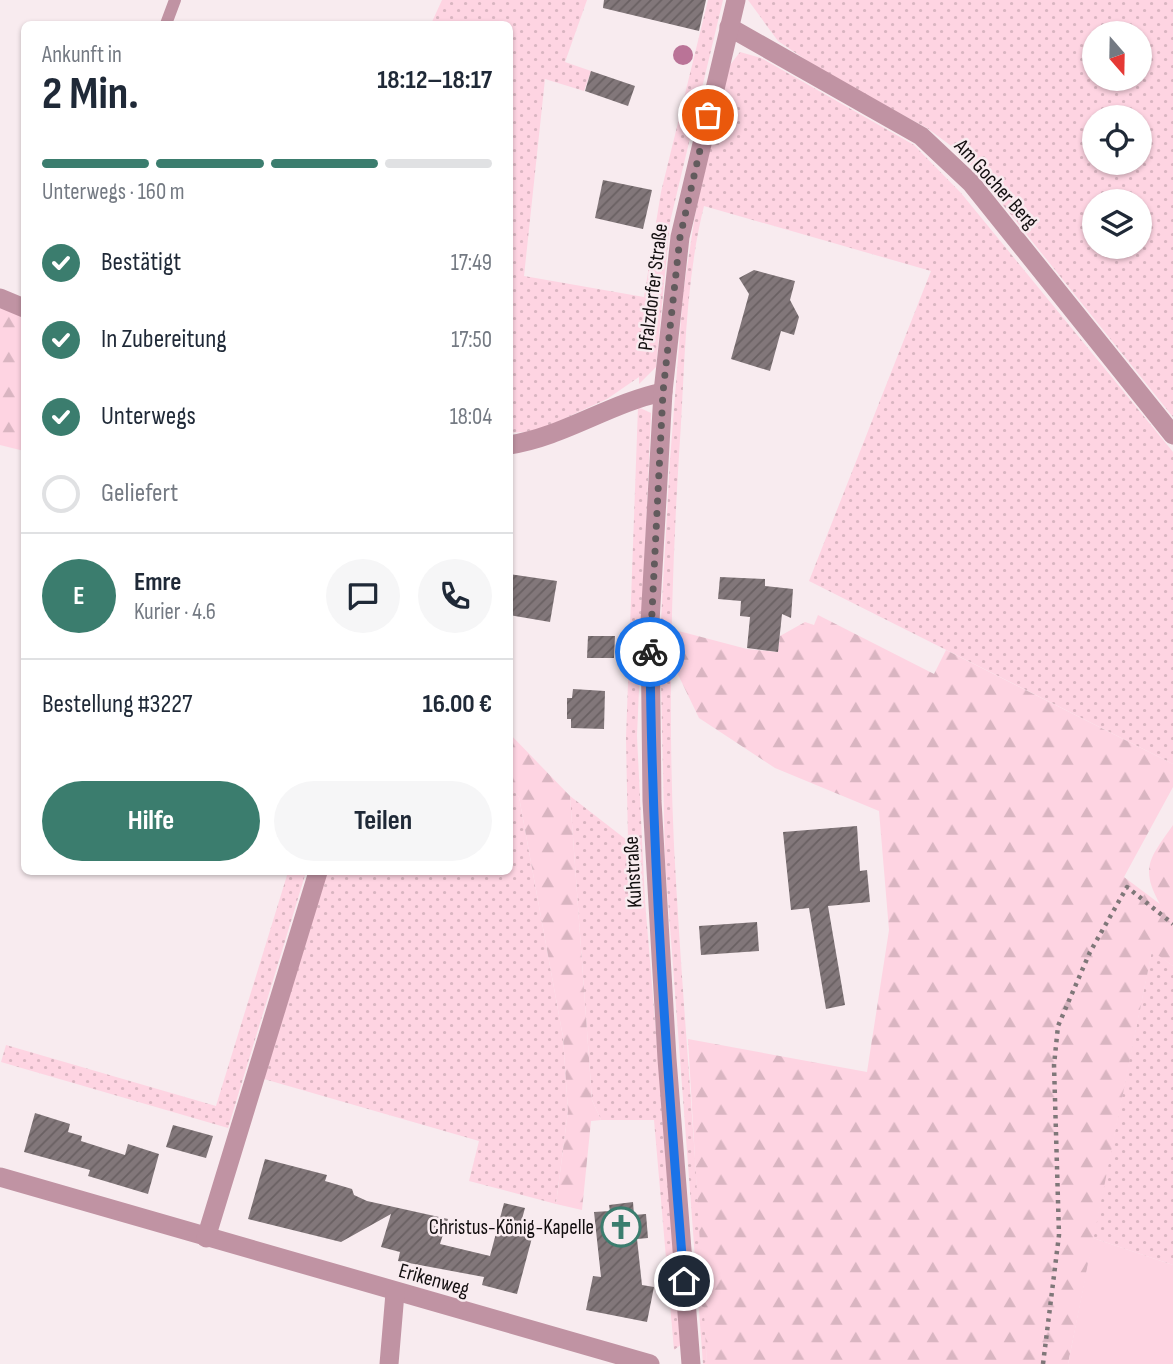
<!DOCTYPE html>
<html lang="de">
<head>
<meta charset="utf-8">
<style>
	:root { --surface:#fff; --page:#f6f6f7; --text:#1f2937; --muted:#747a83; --line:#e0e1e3; --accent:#3b7d6e }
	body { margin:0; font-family:"Sofia Sans Condensed",sans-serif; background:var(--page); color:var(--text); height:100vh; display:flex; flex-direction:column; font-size:26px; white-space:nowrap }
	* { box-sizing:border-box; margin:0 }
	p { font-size:23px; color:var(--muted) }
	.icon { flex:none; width:38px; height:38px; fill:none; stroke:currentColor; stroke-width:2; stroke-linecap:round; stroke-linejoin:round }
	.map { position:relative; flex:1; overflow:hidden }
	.drawer { position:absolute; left:21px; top:21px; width:492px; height:854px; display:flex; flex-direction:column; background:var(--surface); border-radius:10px; box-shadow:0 2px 5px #0004 }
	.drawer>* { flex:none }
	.needle { width:46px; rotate:160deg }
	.buttons { position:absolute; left:1082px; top:21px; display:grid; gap:14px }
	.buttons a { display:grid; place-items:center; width:70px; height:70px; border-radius:50%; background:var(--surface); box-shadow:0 2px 5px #0004; font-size:35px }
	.pin { position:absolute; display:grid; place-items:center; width:60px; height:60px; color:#fff; margin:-30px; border:4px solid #fff; border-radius:50%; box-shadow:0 2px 7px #0007 }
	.courier { position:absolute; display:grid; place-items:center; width:70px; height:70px; margin:-35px; border:5px solid #1a73e8; border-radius:50%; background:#fff; color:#222; box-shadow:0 2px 9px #0007 }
	.summary em { font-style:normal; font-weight:700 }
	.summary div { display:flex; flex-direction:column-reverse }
	.summary { display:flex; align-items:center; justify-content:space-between; height:119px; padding:0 21px }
	h1 { font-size:46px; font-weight:700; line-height:52px }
	.bar { display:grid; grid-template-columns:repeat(4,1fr); gap:10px 7px; align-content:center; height:84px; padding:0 21px }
	.bar i { height:9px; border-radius:5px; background:var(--line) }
	.bar .selected { background:var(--accent) }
	.bar p { grid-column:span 4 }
	.line { display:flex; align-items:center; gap:18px; padding:0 21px; border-top:2px solid var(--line) }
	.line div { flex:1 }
	.round { display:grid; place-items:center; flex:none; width:74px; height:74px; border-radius:37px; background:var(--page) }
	ol { padding:0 21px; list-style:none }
	li { display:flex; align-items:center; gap:21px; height:77px }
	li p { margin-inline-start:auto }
	li .icon { padding:7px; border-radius:50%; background:var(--accent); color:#fff; stroke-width:4 }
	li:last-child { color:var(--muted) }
	li i { width:38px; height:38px; border:4px solid var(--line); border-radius:50% }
	.cta { display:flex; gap:14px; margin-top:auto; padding:14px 21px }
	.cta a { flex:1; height:80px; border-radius:42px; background:var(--accent); color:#fff; font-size:28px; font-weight:700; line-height:80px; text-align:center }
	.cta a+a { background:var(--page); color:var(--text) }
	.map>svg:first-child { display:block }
</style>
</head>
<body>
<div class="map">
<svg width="1173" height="1364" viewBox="0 0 1173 1364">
	<defs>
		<pattern id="grass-dots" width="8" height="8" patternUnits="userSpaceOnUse" patternTransform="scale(1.75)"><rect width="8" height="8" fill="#fed4e2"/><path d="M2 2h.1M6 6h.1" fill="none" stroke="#d9b5c1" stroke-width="1.8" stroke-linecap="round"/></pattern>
		<pattern id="forest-firs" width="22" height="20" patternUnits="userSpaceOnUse" patternTransform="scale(1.75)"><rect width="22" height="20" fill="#fed4e2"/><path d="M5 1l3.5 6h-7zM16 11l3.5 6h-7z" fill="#d9b5c1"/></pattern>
		<pattern id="building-hatch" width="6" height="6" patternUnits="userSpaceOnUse" patternTransform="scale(1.75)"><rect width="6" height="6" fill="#82777a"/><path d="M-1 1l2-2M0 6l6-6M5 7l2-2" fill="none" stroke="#696062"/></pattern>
	</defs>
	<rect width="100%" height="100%" fill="#f8ebef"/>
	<!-- grass -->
	<g fill="url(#grass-dots)" fill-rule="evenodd">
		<path d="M442,0H587L565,62L591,71L584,91L545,79L524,276L644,297L661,192L708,0H723L670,222L656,367L639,384V377L607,399L537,431L509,433V24H431Z"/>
		<path d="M748,0H1173V417L962,154L927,128L827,74L778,41ZM1094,33H1139V79H1094ZM1094,117H1139V163H1094ZM1094,201H1139V247H1094Z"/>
		<path d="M740,52L761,58L914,145L961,193L1173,452V764L809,581L931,271L704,206C684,286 685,373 679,455C671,585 668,715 674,846C683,1019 700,1191 707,1364H703L665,860L660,639L670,460L683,294L695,215L727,69Z"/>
		<path d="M638,407L651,413L637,736L645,901L682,1344L674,1350L654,1120H601L592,1100L570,796L628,841L626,738Z"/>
		<path d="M509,785L519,797L563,1037L568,1111L556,1204L469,1181L479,1141L264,1079L327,872H509Z"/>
		<path d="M288,872H306L228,1128L1,1062L6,1045L216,1106Z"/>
		<path d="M1152,950L1173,966V1265L1093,1238Z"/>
	</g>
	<!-- forest -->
	<g fill="url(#forest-firs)">
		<path d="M0,305L24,315V451L0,445Z"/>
		<path d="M818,615L934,674L946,650L1173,764V787L1124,877L1160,904C1139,867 1151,857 1173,825V966L1152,951L1068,1364H707L688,1039L867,1072L889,930L879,811L775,768L699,718L671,660V629L747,649L778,652L780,636L805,622L814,625Z"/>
		<path d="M509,733L570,796L592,1100L601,1120L591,1121L582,1210L556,1204L568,1111L563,1037L519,797L509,785Z"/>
	</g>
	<!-- garden -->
	<path fill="#fed4e2" d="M1093,1238L1173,1265V1364H1068Z"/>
	<!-- building -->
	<g fill="url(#building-hatch)">
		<path d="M604,0H706L699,31L603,8Z"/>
		<path d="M591,71L635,86L628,106L585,91Z"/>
		<path d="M603,180L652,190L643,229L595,218Z"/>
		<path d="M754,270L795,281L790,300L799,317L794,335L781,331L770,371L731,359L749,294L739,278Z"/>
		<path d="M509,574L557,581L550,622L509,615Z"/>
		<path d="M720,577L765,579V586L793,589L791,618L782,614L778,652L747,648L750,617L740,616L741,601L718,599Z"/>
		<path d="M588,636H615L614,658H587Z"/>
		<path d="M573,689L605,691L604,729L571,728V719H567V698H572Z"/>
		<path d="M857,826L860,871L867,870L870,902L828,906L845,1005L826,1009L809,908L791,910L783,832Z"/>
		<path d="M757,922L759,951L701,955L699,926Z"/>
		<path d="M35,1113L70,1124L68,1132L82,1136L81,1141L125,1155L128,1144L159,1154L148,1194L88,1176L90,1170L24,1152Z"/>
		<path d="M173,1125L213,1136L206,1158L166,1147Z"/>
		<path d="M265,1159L327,1175L325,1181L352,1189L354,1195L367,1201L448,1219L440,1244L490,1256L504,1203L525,1208L519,1230L533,1234L517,1294L482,1285L484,1277L398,1261L400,1252L381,1247L391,1214L341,1242L248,1219Z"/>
		<path d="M633,1202L634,1215L646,1214L648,1238L637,1239L642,1285L654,1287L647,1322L586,1310L593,1276L601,1277L594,1212L610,1211L609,1205Z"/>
	</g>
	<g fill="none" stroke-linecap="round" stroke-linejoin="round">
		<!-- path -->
		<path stroke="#7f7779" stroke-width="4.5" stroke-dasharray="3.5 5" stroke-linecap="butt" d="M1043,1364L1059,1235L1054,1065L1058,1026L1090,952L1127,887L1173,924"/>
		<!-- service -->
		<path stroke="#c093a3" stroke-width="12" d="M166,24L175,0"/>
		<!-- minor -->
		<g stroke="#c093a3" stroke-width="19">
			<path d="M729,27L921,136L971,183L1173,435"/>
			<path d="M0,298L24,308"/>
			<path d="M509,445C563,437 610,403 663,392"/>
			<path d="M0,1177L650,1364"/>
			<path d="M206,1238L318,872"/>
			<path d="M389,1364L395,1293"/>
		</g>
		<!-- tertiary -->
		<path stroke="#c093a3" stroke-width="19" d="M691,1364L667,1059L652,801L650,622L663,392L680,237L736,0"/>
	</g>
	<!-- trees -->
	<circle fill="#ba7397" cx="683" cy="55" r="10"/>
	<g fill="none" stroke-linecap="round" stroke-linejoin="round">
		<!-- done -->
		<path stroke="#625b5d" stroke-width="7" stroke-dasharray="0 12.6" d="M650,652L663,392L680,237L708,115"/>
		<!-- route -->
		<path stroke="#1a73e8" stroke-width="9" d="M650,652C652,862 667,1071 684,1281"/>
	</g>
	<!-- icons -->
	<defs>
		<g id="church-ring" transform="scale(2.0125)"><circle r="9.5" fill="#f8ebef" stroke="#3b7d6e" stroke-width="1.5"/><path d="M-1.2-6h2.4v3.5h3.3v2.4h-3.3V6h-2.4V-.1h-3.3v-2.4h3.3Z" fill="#3b7d6e"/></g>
	</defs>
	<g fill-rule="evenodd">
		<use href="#church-ring" x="621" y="1227"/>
	</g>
	<g text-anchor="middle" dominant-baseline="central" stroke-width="5" stroke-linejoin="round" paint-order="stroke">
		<!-- street labels -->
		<g font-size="21" fill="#120e0f" stroke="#f8ebef">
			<text transform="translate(996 184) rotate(48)">Am Gocher Berg</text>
			<text transform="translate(653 287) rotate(-83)">Pfalzdorfer Straße</text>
			<text transform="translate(633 872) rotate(-93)">Kuhstraße</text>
			<text transform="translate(434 1280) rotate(16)">Erikenweg</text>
		</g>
		<!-- poi labels -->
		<g font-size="21" fill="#120e0f" stroke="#f8ebef" text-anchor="end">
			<text x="594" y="1227">Christus-König-Kapelle</text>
		</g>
	</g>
</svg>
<div class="buttons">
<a><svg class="needle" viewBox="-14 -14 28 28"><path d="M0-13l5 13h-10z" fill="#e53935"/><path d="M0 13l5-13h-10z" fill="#747a83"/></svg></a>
<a><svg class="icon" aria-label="locate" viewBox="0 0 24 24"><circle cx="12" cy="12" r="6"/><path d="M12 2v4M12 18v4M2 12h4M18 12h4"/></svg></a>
<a><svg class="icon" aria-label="layers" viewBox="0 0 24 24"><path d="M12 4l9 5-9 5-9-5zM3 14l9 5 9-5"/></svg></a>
</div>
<div class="pin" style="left:708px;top:115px;background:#ea580c"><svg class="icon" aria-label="bag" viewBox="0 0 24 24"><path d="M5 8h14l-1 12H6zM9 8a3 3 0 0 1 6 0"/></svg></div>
<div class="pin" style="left:684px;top:1281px;background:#1f2937"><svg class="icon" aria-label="home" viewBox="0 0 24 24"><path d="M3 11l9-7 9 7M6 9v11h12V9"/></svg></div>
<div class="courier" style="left:650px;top:652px"><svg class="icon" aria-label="bike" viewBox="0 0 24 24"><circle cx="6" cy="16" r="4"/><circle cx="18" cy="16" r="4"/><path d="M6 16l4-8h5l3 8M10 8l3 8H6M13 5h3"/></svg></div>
<section class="drawer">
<div class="summary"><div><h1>2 Min.</h1><p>Ankunft in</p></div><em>18:12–18:17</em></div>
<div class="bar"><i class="selected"></i><i class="selected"></i><i class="selected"></i><i></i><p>Unterwegs · 160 m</p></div>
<ol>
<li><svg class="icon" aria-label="check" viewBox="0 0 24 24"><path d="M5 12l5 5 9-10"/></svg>Bestätigt<p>17:49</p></li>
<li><svg class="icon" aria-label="check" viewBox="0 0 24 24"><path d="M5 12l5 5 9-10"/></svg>In Zubereitung<p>17:50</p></li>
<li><svg class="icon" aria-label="check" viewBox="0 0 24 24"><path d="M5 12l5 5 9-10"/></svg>Unterwegs<p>18:04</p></li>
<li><i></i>Geliefert</li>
</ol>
<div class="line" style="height:126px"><b class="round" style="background:var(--accent);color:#fff">E</b><div><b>Emre</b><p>Kurier · 4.6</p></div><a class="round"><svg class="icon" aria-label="chat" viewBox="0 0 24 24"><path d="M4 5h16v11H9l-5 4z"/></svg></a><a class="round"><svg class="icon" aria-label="phone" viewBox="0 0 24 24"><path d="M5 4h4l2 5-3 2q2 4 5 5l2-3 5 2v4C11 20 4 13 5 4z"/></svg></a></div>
<div class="line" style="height:91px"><div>Bestellung #3227</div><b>16.00 €</b></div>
<div class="cta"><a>Hilfe</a><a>Teilen</a></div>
</section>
</div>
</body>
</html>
